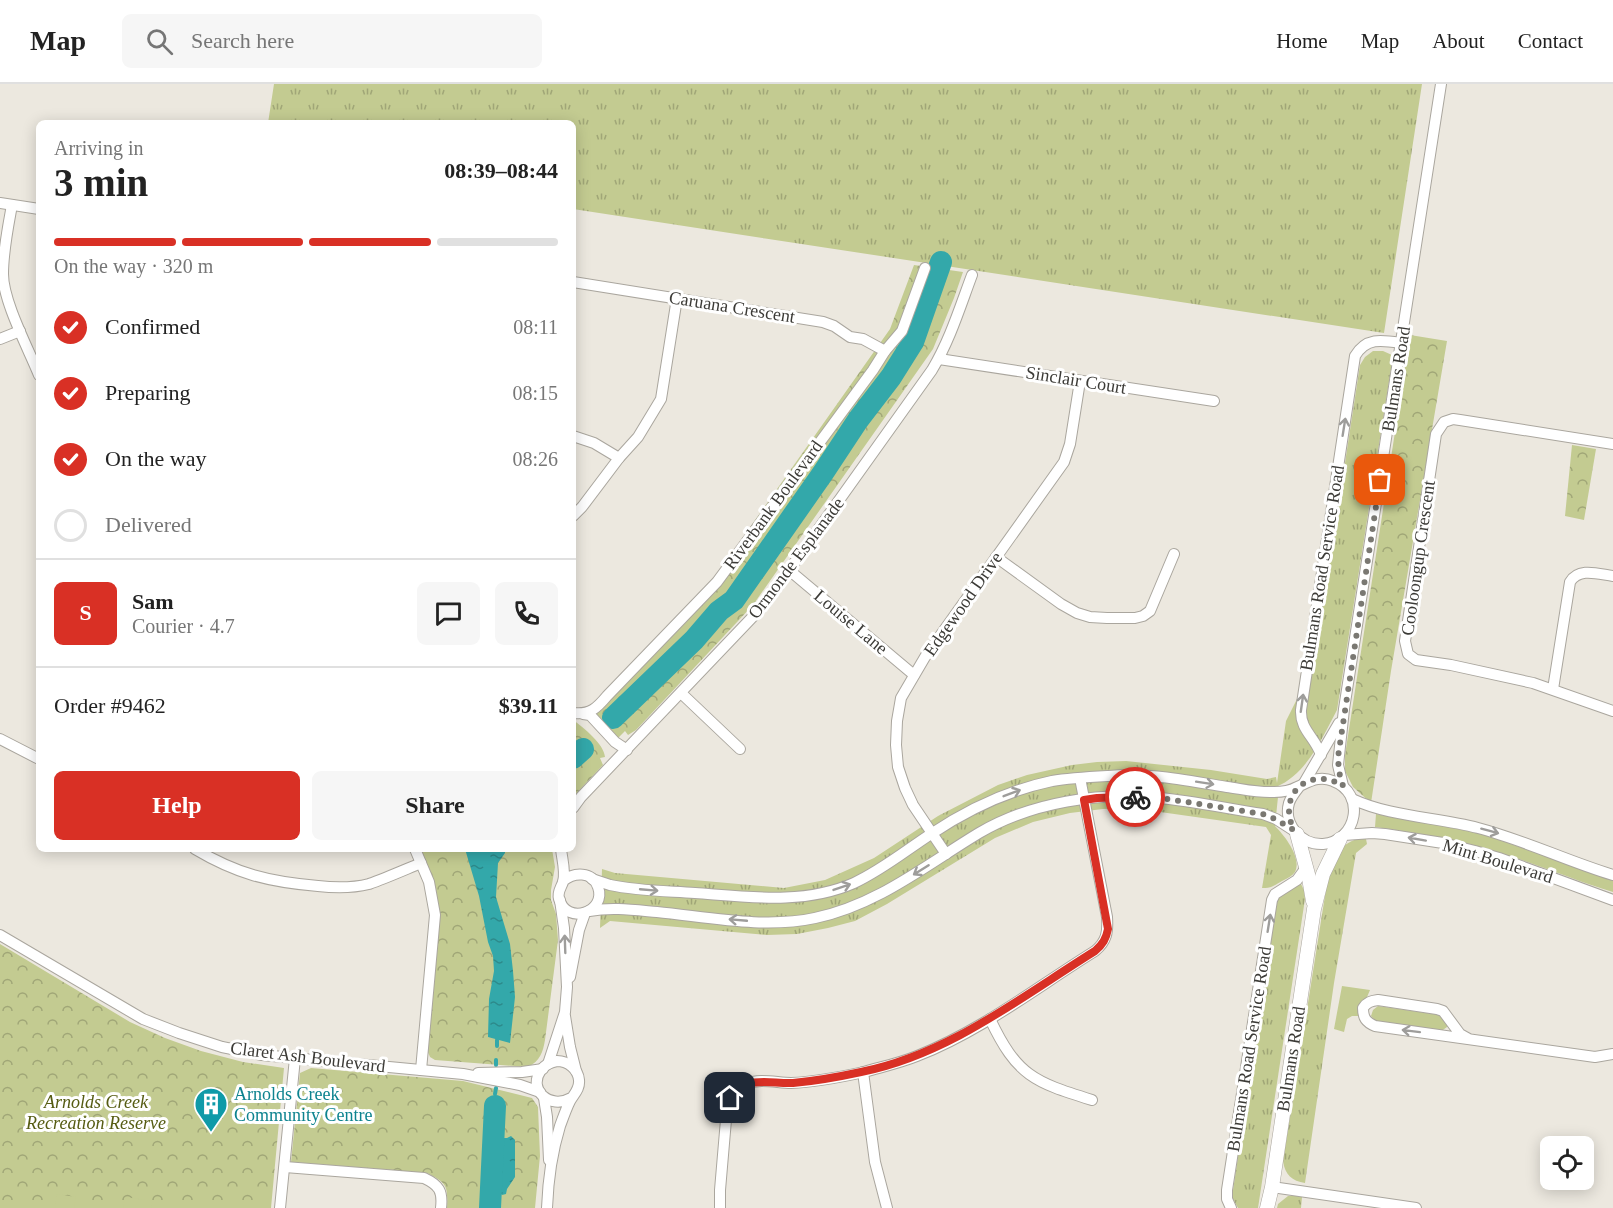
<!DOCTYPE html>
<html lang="en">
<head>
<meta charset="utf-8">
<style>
	:root { --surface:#fff; --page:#f6f6f6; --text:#222; --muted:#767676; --line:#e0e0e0; --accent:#d93025 }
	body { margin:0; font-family:Georgia,serif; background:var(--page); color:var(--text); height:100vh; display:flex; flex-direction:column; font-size:22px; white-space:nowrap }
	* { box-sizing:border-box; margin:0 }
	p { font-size:20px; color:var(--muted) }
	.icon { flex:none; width:33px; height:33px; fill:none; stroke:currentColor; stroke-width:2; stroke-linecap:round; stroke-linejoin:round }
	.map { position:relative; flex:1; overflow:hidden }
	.details { position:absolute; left:36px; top:36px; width:540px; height:732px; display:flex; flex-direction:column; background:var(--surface); border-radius:9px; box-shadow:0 3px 15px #0003 }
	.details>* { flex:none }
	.tools { position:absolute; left:1540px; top:1052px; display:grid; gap:12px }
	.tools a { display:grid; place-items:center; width:54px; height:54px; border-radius:9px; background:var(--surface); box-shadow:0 3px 15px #0003; font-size:30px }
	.pin { position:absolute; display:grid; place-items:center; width:51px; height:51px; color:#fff; margin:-26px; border-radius:12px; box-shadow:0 3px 9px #0006 }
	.courier { position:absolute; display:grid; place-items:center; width:60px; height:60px; margin:-30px; border:4px solid #d93025; border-radius:50%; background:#fff; color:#222; box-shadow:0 2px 8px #0007 }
	.head em { font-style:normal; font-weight:600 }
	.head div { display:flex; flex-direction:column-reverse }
	.head { display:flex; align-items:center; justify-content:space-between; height:102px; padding:0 18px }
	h1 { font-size:39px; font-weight:600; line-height:45px }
	.bar { display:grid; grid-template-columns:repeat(4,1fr); gap:9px 6px; align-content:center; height:72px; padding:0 18px }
	.bar i { height:8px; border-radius:4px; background:var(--line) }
	.bar .selected { background:var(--accent) }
	.bar p { grid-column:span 4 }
	.line { display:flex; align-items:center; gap:15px; padding:0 18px; border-top:2px solid var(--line) }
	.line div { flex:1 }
	.round { display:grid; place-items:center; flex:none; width:63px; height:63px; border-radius:9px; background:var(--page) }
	ol { padding:0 18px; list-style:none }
	li { display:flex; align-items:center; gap:18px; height:66px }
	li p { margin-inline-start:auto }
	li .icon { padding:6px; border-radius:50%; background:var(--accent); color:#fff; stroke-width:4 }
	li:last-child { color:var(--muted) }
	li i { width:33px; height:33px; border:3px solid var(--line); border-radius:50% }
	.button { display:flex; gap:12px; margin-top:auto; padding:12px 18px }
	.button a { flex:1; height:69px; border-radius:9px; background:var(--accent); color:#fff; font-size:24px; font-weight:600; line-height:69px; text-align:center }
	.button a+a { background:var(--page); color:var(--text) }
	header { display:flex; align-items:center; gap:36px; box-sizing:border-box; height:84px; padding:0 30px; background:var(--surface); border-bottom:2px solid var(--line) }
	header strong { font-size:28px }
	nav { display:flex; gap:33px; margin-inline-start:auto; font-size:21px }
	.search { width:420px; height:54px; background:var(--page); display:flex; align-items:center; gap:15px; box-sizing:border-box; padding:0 21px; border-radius:9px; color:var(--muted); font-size:22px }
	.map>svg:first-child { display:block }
</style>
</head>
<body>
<header>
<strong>Map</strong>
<div class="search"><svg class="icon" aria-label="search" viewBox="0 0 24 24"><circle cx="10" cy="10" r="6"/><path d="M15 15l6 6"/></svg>Search here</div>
<nav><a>Home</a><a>Map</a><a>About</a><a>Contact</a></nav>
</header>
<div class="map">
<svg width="1613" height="1124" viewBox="0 0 1613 1124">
	<defs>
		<pattern id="grass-tufts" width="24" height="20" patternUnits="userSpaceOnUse" patternTransform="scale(1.5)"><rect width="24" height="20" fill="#c3cb91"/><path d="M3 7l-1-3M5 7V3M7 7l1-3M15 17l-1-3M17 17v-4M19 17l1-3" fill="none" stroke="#a0a677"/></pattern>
		<pattern id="park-crowns" width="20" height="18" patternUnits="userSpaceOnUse" patternTransform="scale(1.5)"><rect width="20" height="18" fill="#c3cb91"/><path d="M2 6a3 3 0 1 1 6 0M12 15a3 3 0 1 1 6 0" fill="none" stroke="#a0a677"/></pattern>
		<pattern id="water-ripples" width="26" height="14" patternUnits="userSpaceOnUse" patternTransform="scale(1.5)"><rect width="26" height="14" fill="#33a8aa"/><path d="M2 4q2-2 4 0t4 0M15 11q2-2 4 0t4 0" fill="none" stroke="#2c8a8b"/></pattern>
	</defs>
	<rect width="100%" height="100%" fill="#ece8df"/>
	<!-- grass -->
	<g fill="url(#grass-tufts)">
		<path d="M274,0H1422L1384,249L573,125V39H268Z"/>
		<path d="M1373,267H1383L1392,271L1391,285L1337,626C1322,654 1307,690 1276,703L1278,713L1275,742C1285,752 1302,774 1295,788C1292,792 1288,794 1284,796C1274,801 1274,804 1262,804L1271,751L1266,743L1132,724L1103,725L1070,729L1033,738L995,754L887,820L855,837L828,844L797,850L767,851L610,837L600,844L602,785L615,789L784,804L825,796L874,774L938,732L998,701L1027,691L1072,681L1097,678L1126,677L1211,686L1267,695L1276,693L1277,699L1286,637L1314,581L1360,281L1365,273Z"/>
		<path d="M1360,754L1366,755L1367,760L1356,769L1334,899L1305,1099C1292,1097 1285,1091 1283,1077L1327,799C1334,776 1334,762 1360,754Z"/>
		<path d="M1300,798L1304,806L1305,815L1258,1124H1238L1232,1113L1276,818L1280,810Z"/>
		<path d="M1288,1112H1299L1302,1113L1301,1124H1277L1278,1120Z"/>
	</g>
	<!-- park -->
	<g fill="url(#park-crowns)">
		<path d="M914,181L963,188L954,214L933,265L753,521L636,646L628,651L625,647L618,654L613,652L596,638L593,622L717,490L890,245Z"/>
		<path d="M1410,251L1447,257L1391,587L1371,719L1353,703L1345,687V671Z"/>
		<path d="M1572,361L1596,365L1584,436L1565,432Z"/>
		<path d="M573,636C584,644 604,660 605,673L600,674L603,681L573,713Z"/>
		<path d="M418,765H552L555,783L551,806V816L556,830L558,856L545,956C543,968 540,977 528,983L435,976L430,973L427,966L439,832Z"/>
		<path d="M0,860L130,938L165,954L201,967L243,978L284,984L271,1124H0Z"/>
		<path d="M311,984L463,997L532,1014L538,1023L540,1072L535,1124H447C448,1102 447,1099 427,1089L291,1078L300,989Z"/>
	</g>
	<!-- garden -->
	<g fill="#c3cb91">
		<path d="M1376,730L1480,749L1613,796V808C1576,797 1540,781 1503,770C1461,757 1419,749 1375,743Z"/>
		<path d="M1342,902L1370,906L1359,932H1352L1347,935L1344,948L1334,945Z"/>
		<path d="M1378,922L1441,931L1447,940V943L1440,948L1377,939L1371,932L1373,926Z"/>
		<path d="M57,1110L76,1113L74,1124H55Z"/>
		<path d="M125,1113L152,1117L151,1124H123Z"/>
	</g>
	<!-- water -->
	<g fill="url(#water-ripples)">
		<path d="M465,765H505V769L498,779L496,813L510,860L513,887L515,913L510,959L488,953L489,915L494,887L493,872L488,858L479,812Z"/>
		<path d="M511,1052L515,1056V1093L507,1105L506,1110L502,1111L498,1107L496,1110L491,1107C486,1091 487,1068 497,1054H507Z"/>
	</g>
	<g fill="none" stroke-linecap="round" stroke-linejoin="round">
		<!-- stream -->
		<g stroke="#33a8aa" stroke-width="4">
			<path d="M497,962V956"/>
			<path d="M496,981V976"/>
			<path d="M495,1010L496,1004"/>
		</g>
		<!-- river -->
		<g stroke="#33a8aa" stroke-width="22">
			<path d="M613,634L694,556L719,527L734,516L823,389L858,336L891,293L913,258L941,178"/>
			<path d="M573,674L583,665"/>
			<path d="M490,1124L495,1022"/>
		</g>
		<!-- minor casing -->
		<g stroke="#aaa69e" stroke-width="12">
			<g id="minor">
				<path d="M0,119L39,125"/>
				<path d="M12,121C8,143 3,167 3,190C3,217 28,264 39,291"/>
				<path d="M573,198L823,238L834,242L850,253L863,255L885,267"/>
				<path d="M0,255L20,247"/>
				<path d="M939,275L1214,317"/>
				<path d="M573,352L594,359L619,374"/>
				<path d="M1613,360L1460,336L1453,335L1444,338L1436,350L1405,557L1408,570L1416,576L1451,581L1533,599L1613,627"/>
				<path d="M573,432L582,423L619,374L638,353L661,315L677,214"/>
				<path d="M996,473L1061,520L1077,529L1090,533L1107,534H1135L1143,532L1150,527L1174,470"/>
				<path d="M789,486L914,591"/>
				<path d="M1553,605L1570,498C1579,483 1598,490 1613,492"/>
				<path d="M681,609L740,665"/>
				<path d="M573,629C590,631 597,624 607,612L717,498L873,286L885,267L902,247L925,184"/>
				<path d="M583,630L590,631L615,658L627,666"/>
				<path d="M0,655L39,675"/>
				<path d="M1321,671C1315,653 1300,646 1301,626L1355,272C1366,253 1382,256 1401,259"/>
				<path d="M1304,699L1339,639"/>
				<path d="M1343,702L1338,681L1344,625L1441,0"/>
				<path d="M1352,715C1391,733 1436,733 1478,744C1524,756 1567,777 1613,791"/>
				<path d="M573,724L581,713L765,520L932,286C950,256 960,223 972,191"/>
				<path d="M1344,751L1372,749L1385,750L1443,759L1475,767L1499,774L1613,816"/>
				<path d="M195,765C237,790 269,798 318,802C335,804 353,804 369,800C386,794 404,786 421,779"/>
				<path d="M415,765L429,798L435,831L421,986"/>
				<path d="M561,765C562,775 566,788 563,798C561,804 557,808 559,815C567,842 607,828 598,803C592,787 574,788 563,797"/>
				<path d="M946,770L913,721L905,704L898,683L896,661L897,637L901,614L925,573L1064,378L1070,360L1080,297"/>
				<path d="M592,795C598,797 604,799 610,801C638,807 667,807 695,809C749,813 804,821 854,799C882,786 905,767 931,750C967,726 1009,706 1052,697C1070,694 1090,693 1109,692C1148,688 1188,697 1227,703C1242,705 1258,709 1274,708C1282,708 1290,707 1297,703C1309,698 1319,691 1333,697C1366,709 1358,757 1323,760C1301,761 1283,740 1289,719C1291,713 1295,708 1299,703"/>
				<path d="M589,827C612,823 634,826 657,828C708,833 764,845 815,834C877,821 926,781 979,749C1032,718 1099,708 1159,714C1194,717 1228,725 1263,730L1276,735L1293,746"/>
				<path d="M0,851L143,935L179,949L222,963L262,971L463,990L520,1001L540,1008"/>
				<path d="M570,893L579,846L585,829"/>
				<path d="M565,932L570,963L576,987"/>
				<path d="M990,935C1017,992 1034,998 1092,1016"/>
				<path d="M1469,955L1460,950L1443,927L1437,925L1378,916C1371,917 1367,918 1363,924C1363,934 1366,938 1375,942L1595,973L1613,970"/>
				<path d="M548,980L565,928L567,903L564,844L560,816"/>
				<path d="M863,988L875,1078L887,1124"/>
				<path d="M478,989L522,988L543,985"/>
				<path d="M544,1014L547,1033L549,1076"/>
				<path d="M285,1083L424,1094C439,1101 443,1107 441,1124"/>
				<path d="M1272,1103L1416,1124"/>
				<path d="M280,1124L295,974"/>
				<path d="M547,1124C548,1097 552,1068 560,1042C563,1034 566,1025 570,1017C574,1010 580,1005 579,996C578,985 568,977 557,977C551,978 545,981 541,986C527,1006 550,1026 571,1014"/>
				<path d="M720,1124V1106L727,1024C730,1013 735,1004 746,1000C760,994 777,999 791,999C815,998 841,993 864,988C881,983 900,979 917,972C981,947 1037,903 1095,867C1107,857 1108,848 1107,833L1080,694"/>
				<path d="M1231,1124L1227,1115V1106L1272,816L1275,810L1297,796L1305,785"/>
			</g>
		</g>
		<!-- tertiary casing -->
		<g stroke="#aaa69e" stroke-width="15">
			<g id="tertiary">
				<path d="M1297,750L1309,794L1313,817"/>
				<path d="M1267,1124L1272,1103L1314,825L1323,790L1340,755"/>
			</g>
		</g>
		<!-- minor -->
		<use href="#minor" stroke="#fff" stroke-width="10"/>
		<!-- tertiary -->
		<use href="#tertiary" stroke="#fff" stroke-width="14"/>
	</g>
	<!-- one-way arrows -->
	<defs><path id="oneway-shaft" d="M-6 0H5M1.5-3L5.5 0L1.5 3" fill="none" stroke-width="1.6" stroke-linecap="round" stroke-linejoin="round" transform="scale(1.5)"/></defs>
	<g stroke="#9e9d9b">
		<use href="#oneway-shaft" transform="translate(1344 343) rotate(-81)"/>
		<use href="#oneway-shaft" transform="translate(1302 619) rotate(-82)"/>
		<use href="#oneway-shaft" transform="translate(1205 699) rotate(9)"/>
		<use href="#oneway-shaft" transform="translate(1012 709) rotate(-21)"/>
		<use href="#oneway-shaft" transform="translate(1490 747) rotate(15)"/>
		<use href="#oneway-shaft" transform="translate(1417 755) rotate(-170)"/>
		<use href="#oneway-shaft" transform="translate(921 786) rotate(148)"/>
		<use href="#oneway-shaft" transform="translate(842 803) rotate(-19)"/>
		<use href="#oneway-shaft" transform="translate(649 806) rotate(5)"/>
		<use href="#oneway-shaft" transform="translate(738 836) rotate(-175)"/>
		<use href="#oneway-shaft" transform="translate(1269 839) rotate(-81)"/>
		<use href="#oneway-shaft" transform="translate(565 860) rotate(-92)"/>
		<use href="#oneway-shaft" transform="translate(1411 947) rotate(-173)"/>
	</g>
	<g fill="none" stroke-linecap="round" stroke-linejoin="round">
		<!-- done -->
		<path stroke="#7a7872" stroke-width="6" stroke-dasharray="0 10.8" d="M1135,713L1161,714L1263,730L1275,735L1294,746C1276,710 1310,681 1343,702L1339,688L1338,673L1380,396"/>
		<!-- route -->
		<path stroke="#d93025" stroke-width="8" d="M730,1014C735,1007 739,1002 747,1000C762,995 778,1000 793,999C815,997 838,993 861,988C948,971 1021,913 1095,867C1103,860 1106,855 1108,845L1084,716L1097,714L1135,713"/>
	</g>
	<!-- icons -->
	<defs>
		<g id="building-pin" transform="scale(1.725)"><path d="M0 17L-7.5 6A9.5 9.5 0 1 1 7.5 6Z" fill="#0f9aa8" stroke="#fff"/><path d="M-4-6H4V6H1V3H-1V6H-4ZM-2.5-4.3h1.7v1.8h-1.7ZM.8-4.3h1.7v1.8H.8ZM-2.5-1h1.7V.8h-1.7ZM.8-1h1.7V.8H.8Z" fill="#fff"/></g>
	</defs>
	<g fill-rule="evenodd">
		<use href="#building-pin" x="211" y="1020"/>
	</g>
	<g text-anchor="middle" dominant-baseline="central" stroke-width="6" stroke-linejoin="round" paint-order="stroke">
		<!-- street labels -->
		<g font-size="18" fill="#3c3b37" stroke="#fff">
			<text transform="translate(732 223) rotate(9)">Caruana Crescent</text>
			<text transform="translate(1396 295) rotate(-81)">Bulmans Road</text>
			<text transform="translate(1076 296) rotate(9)">Sinclair Court</text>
			<text transform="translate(773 421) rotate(-54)">Riverbank Boulevard</text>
			<text transform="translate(796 474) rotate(-53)">Ormonde Esplanade</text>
			<text transform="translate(1418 474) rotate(-82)">Cooloongup Crescent</text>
			<text transform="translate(1322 484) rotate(-81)">Bulmans Road Service Road</text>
			<text transform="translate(963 520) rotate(-55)">Edgewood Drive</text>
			<text transform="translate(851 538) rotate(40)">Louise Lane</text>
			<text transform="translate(1498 777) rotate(17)">Mint Boulevard</text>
			<text transform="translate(1249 965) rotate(-81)">Bulmans Road Service Road</text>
			<text transform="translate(308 973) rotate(7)">Claret Ash Boulevard</text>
			<text transform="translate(1291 975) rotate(-81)">Bulmans Road</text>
		</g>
		<!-- culture labels -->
		<g font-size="18" fill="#0d838f" stroke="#fff" text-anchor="start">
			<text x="234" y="1010">Arnolds Creek<tspan x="234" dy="21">Community Centre</tspan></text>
		</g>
		<!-- park labels -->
		<g font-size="18" font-style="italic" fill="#565c13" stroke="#fff">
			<text x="96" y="1018">Arnolds Creek<tspan x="96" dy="21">Recreation Reserve</tspan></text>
		</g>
	</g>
</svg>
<div class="tools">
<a><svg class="icon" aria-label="locate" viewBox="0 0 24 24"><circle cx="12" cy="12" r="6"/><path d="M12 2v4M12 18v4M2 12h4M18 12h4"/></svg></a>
</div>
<div class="pin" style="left:1380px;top:396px;background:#ea580c"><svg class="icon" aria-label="bag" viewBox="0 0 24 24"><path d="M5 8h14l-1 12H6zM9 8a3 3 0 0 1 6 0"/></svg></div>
<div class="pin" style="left:730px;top:1014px;background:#1f2937"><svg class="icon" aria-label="home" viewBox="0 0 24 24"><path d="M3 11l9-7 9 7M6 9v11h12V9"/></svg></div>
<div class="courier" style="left:1135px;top:713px"><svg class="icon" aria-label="bike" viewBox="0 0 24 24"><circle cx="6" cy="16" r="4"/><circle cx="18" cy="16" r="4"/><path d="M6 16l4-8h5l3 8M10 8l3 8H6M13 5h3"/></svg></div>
<section class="details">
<div class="head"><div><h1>3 min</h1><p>Arriving in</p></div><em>08:39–08:44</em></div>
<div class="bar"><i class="selected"></i><i class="selected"></i><i class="selected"></i><i></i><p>On the way · 320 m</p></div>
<ol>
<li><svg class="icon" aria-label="check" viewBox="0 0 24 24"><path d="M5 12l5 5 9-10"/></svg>Confirmed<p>08:11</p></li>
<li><svg class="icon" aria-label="check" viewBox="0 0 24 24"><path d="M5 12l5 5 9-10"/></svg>Preparing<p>08:15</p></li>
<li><svg class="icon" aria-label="check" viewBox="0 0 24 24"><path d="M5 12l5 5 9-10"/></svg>On the way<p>08:26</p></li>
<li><i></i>Delivered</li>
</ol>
<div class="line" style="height:108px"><b class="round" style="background:var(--accent);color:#fff">S</b><div><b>Sam</b><p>Courier · 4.7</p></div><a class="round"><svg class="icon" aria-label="chat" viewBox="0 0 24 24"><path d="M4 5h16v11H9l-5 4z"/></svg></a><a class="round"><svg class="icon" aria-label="phone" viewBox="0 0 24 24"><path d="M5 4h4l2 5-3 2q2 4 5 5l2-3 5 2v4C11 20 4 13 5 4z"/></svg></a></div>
<div class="line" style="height:78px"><div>Order #9462</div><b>$39.11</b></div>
<div class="button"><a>Help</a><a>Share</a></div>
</section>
</div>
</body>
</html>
